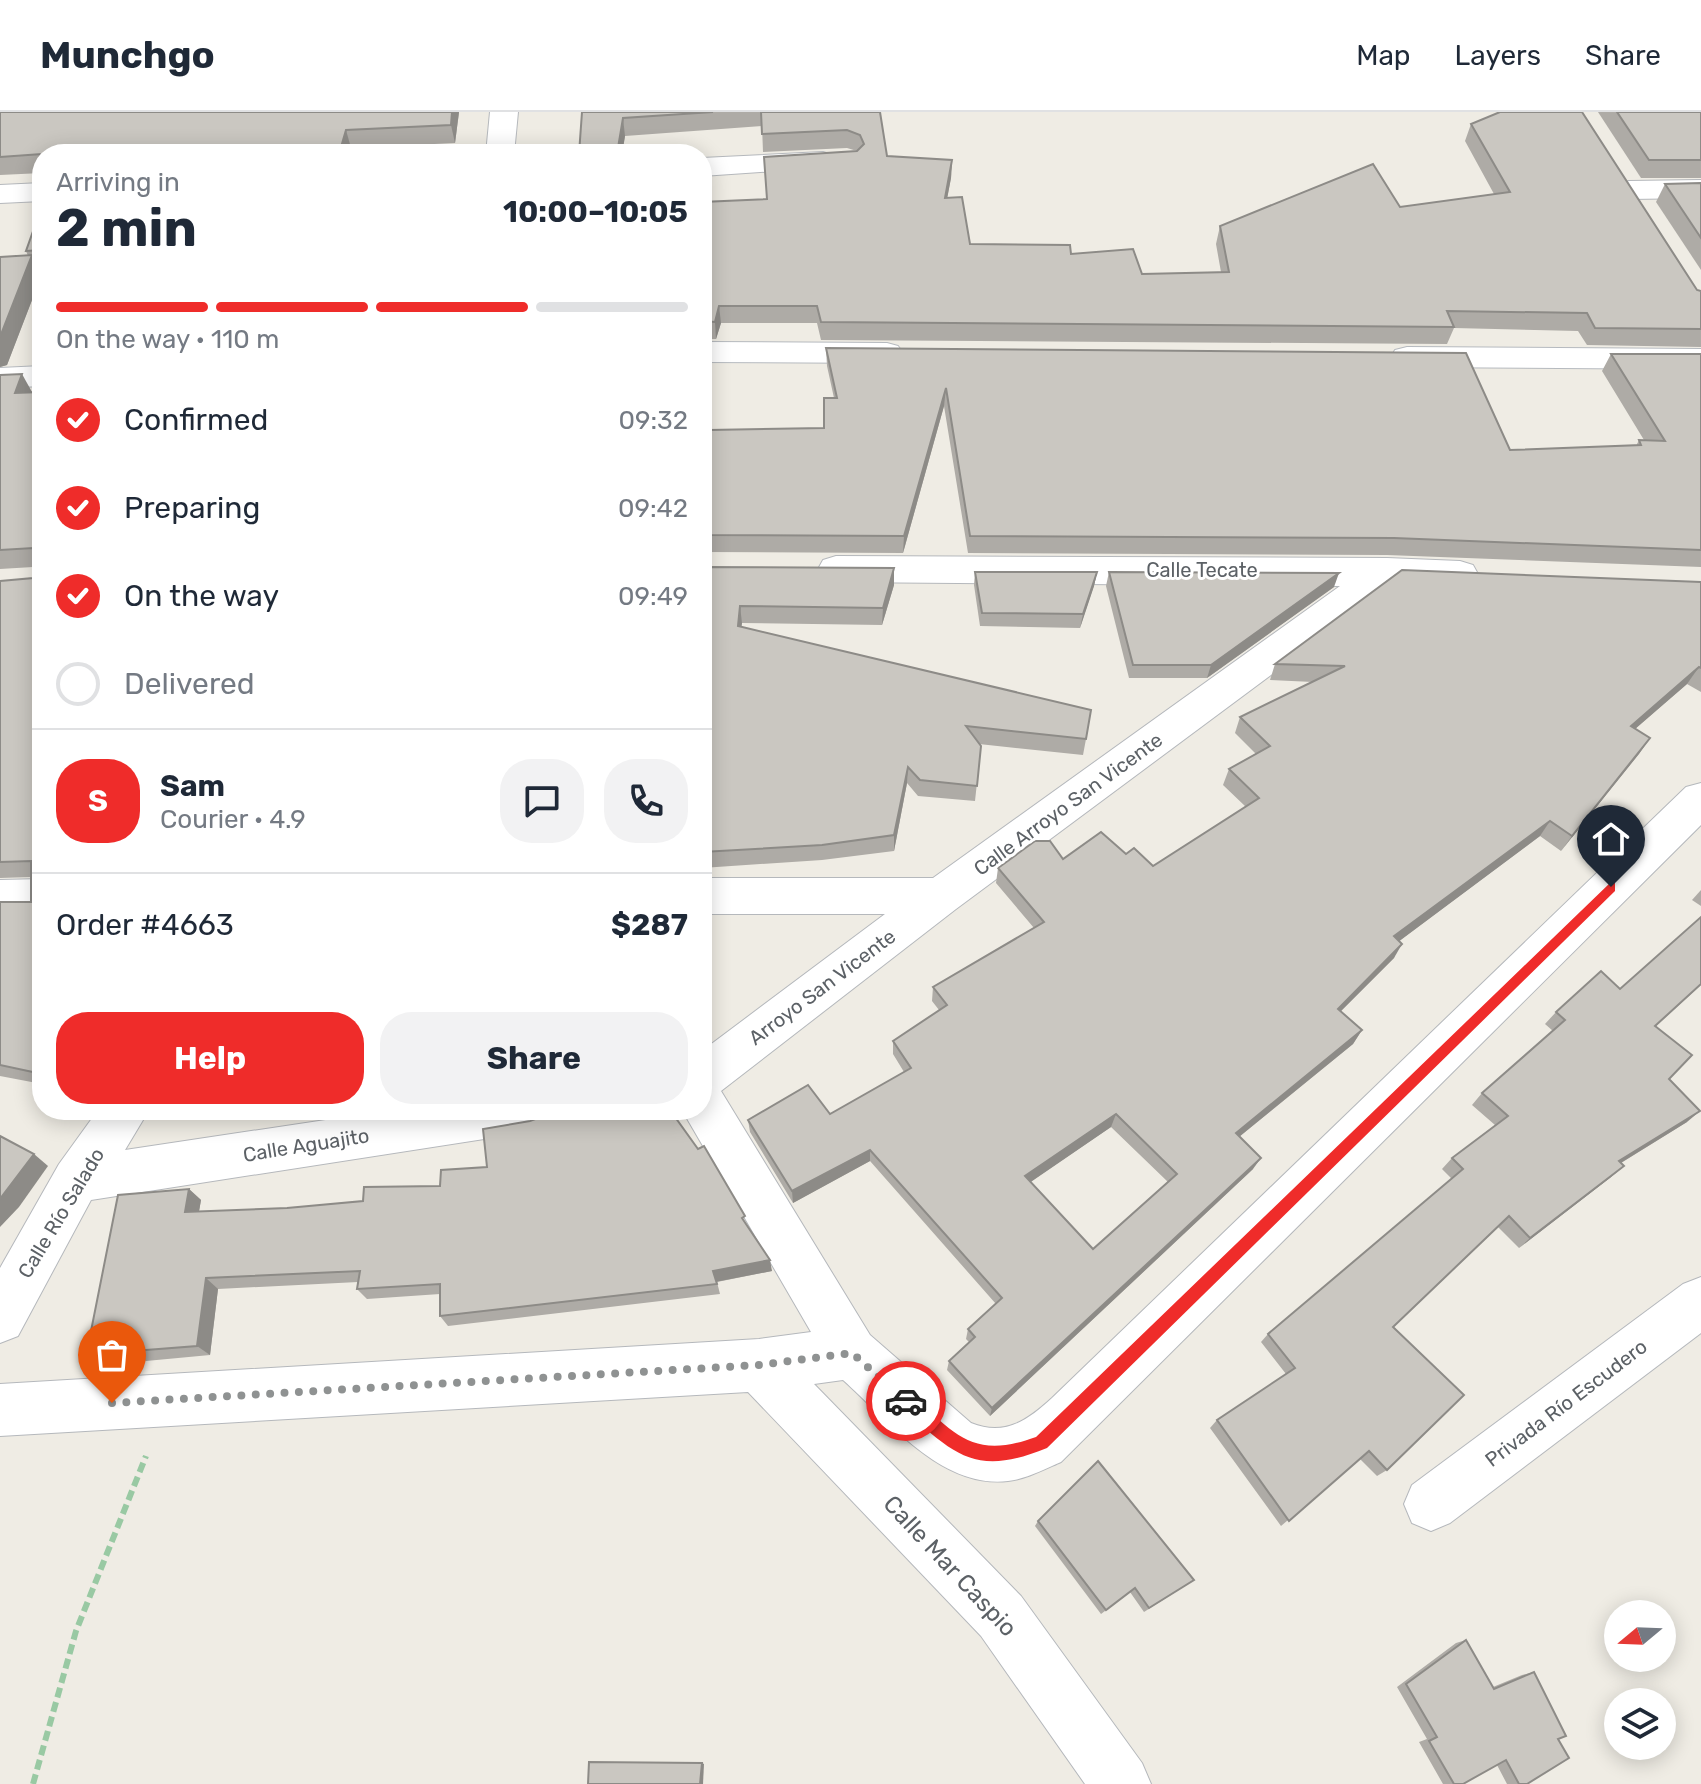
<!DOCTYPE html>
<html lang="en">
<head>
<meta charset="utf-8">
<style>
	:root { --surface:#fff; --page:#f2f2f3; --text:#1f2937; --muted:#747a83; --line:#e0e1e3; --accent:#ef2c2a }
	body { margin:0; font-family:Rubik,sans-serif; background:var(--page); color:var(--text); height:100vh; display:flex; flex-direction:column; font-size:30px; white-space:nowrap }
	* { box-sizing:border-box; margin:0 }
	p { font-size:26px; color:var(--muted) }
	.icon { flex:none; width:44px; height:44px; fill:none; stroke:currentColor; stroke-width:2; stroke-linecap:round; stroke-linejoin:round }
	.map { position:relative; flex:1; overflow:hidden }
	.details { position:absolute; left:32px; top:32px; width:680px; height:976px; display:flex; flex-direction:column; background:var(--surface); border-radius:32px; box-shadow:0 4px 20px #0003 }
	.details>* { flex:none }
	.needle { width:52px; rotate:251deg }
	.tools { position:absolute; left:1604px; top:1488px; display:grid; gap:16px }
	.tools a { display:grid; place-items:center; width:72px; height:72px; border-radius:50%; background:var(--surface); box-shadow:0 4px 20px #0003; font-size:40px }
	.pin { position:absolute; display:grid; place-items:center; width:68px; height:68px; color:#fff; margin:-82px -34px; border-radius:50% 50% 50% 0; rotate:-45deg; box-shadow:0 0 8px #0007 }
	.pin .icon { rotate:45deg }
	.courier { position:absolute; display:grid; place-items:center; width:80px; height:80px; margin:-40px; border:6px solid #ef2c2a; border-radius:50%; background:#fff; color:#222; box-shadow:0 2px 10px #0007 }
	.headline em { font-style:normal; font-weight:700 }
	.headline div { display:flex; flex-direction:column-reverse }
	.headline { display:flex; align-items:center; justify-content:space-between; height:136px; padding:0 24px }
	h1 { font-size:52px; font-weight:700; line-height:60px }
	.bar { display:grid; grid-template-columns:repeat(4,1fr); gap:12px 8px; align-content:center; height:96px; padding:0 24px }
	.bar i { height:10px; border-radius:6px; background:var(--line) }
	.bar .selected { background:var(--accent) }
	.bar p { grid-column:span 4 }
	.line { display:flex; align-items:center; gap:20px; padding:0 24px; border-top:2px solid var(--line) }
	.line div { flex:1 }
	.round { display:grid; place-items:center; flex:none; width:84px; height:84px; border-radius:32px; background:var(--page) }
	ol { padding:0 24px; list-style:none }
	li { display:flex; align-items:center; gap:24px; height:88px }
	li p { margin-inline-start:auto }
	li .icon { padding:8px; border-radius:50%; background:var(--accent); color:#fff; stroke-width:4 }
	li:last-child { color:var(--muted) }
	li i { width:44px; height:44px; border:4px solid var(--line); border-radius:50% }
	.button { display:flex; gap:16px; margin-top:auto; padding:16px 24px }
	.button a { flex:1; height:92px; border-radius:32px; background:var(--accent); color:#fff; font-size:32px; font-weight:700; line-height:92px; text-align:center }
	.button a+a { background:var(--page); color:var(--text) }
	header { display:flex; align-items:center; gap:48px; box-sizing:border-box; height:112px; padding:0 40px; background:var(--surface); border-bottom:2px solid var(--line) }
	header strong { font-size:38px }
	nav { display:flex; gap:44px; margin-inline-start:auto; font-size:28px }
	.map>svg:first-child { display:block }
</style>
</head>
<body>
<header>
<strong>Munchgo</strong>
<nav><a>Map</a><a>Layers</a><a>Share</a></nav>
</header>
<div class="map">
<svg width="1701" height="1672" viewBox="0 0 1701 1672">
	<rect width="100%" height="100%" fill="#efece4"/>
	<g fill="none" stroke-linecap="round" stroke-linejoin="round">
		<!-- street casing -->
		<g stroke="#b5b8bc" stroke-width="2">
			<g id="street">
				<path d="M490,0H518L514,42H486Z"/>
				<path d="M823,40L833,43L837,49L833,55L702,64V46Z"/>
				<path d="M1701,68V86L1629,87L1619,84L1614,78L1619,72L1629,69Z"/>
				<path d="M42,71V89L0,91V73Z"/>
				<path d="M836,444L1387,446L1460,449L1473,453L1478,462L1473,471L1460,475L1391,474L956,797L721,979L870,1223L971,1311C1005,1325 1028,1308 1052,1286L1686,675L1701,671V713L1061,1350C1045,1357 1026,1367 1008,1369C941,1377 888,1308 843,1268L814,1272L1021,1484L1142,1651L1151,1672H1085L981,1524L748,1280L0,1324V1272L759,1227L811,1220L682,998H702V939L885,802H702V766H933L1340,474L836,470L823,466L818,457L823,448Z"/>
				<path d="M42,767V803L0,804V768Z"/>
				<path d="M98,998H149L125,1038L392,998H559L552,1013L535,1019L91,1088L18,1224L0,1231V1156L59,1052Z"/>
				<path d="M1701,1165V1221L1450,1411L1431,1419L1412,1411L1404,1392L1412,1373L1683,1172Z"/>
			</g>
		</g>
		<!-- secondary casing -->
		<g stroke="#b6babf" stroke-width="2">
			<g id="secondary">
				<path d="M702,230L887,231L898,234L903,241L898,248L887,251L702,250Z"/>
				<path d="M1407,235L1701,237V257L1407,255L1395,252L1391,245L1395,238Z"/>
				<path d="M42,254V274L0,276V256Z"/>
			</g>
		</g>
		<!-- path -->
		<path stroke="#99c9a3" stroke-width="6" stroke-dasharray="10 5" stroke-linecap="butt" d="M33,1672L76,1519L146,1344"/>
		<!-- street -->
		<use href="#street" fill="#fff" fill-rule="evenodd"/>
		<!-- secondary -->
		<use href="#secondary" fill="#fff" fill-rule="evenodd"/>
	</g>
	<!-- wall -->
	<g fill="#aeaba6" fill-rule="evenodd">
		<path d="M0,0H459L455,31L351,36L42,42V61L0,63Z"/>
		<path d="M582,0H880L887,44L952,48L951,66L947,86L970,132L1071,142L1142,162L1221,160L1216,132L1220,114L1400,95L1494,82L1465,29L1471,12L1697,178L1701,179V235L1587,233L1578,219L1454,216L1447,232L821,228L817,211H721L716,227H702V90L766,87L857,39L847,36L763,40L762,14L625,24L622,42H579Z"/>
		<path d="M1598,0H1701V66H1641Z"/>
		<path d="M1701,71V158L1656,90L1665,72Z"/>
		<path d="M42,94V156H39L42,162L7,253L0,255V145L28,144L26,139Z"/>
		<path d="M826,236L1510,338L1636,334L1639,328H1644L1602,259L1611,242H1701V455L1387,443L968,441L944,294L903,441L702,440V375L824,316L834,286L827,254Z"/>
		<path d="M0,263L32,280H42V972L0,964V790H31V765L0,766V469L33,466V455L0,457Z"/>
		<path d="M702,455L894,473L882,513L742,511L741,515L1086,627L1083,643L979,632L981,634L975,689L918,684L907,671L894,739L822,748L702,756Z"/>
		<path d="M975,460H1097L1094,474L1080,516L980,514L974,473Z"/>
		<path d="M1109,460L1334,475L1207,566H1129L1106,474Z"/>
		<path d="M1701,470V580L1687,572L1635,617L1650,626L1561,739L1540,724L1399,829L1394,846L1341,899L1362,918L1353,932L1239,1025L1253,1057L990,1304L947,1258L949,1249L969,1230L966,1227L968,1217L996,1192L870,1049L793,1091L750,1020L748,1008L830,1002L904,960L893,942V929L939,898L932,889L933,875L1034,816L996,771L998,756L1063,747L1126,742L1153,754L1246,695L1223,673L1229,657L1256,642L1235,621L1240,605L1313,570L1270,568L1275,552ZM1111,1015L1168,1070L1093,1137L1030,1070Z"/>
		<path d="M1701,778V794L1692,788Z"/>
		<path d="M1701,805V873L1656,914L1669,967L1687,1010L1621,1051L1611,1065L1519,1136L1498,1115L1393,1215L1387,1358L1377,1364L1360,1347L1281,1414L1210,1316L1217,1308L1286,1262L1261,1230L1268,1222L1452,1067L1442,1057L1452,1046L1495,1013L1472,993L1482,981L1553,919L1545,912L1556,900L1620,877Z"/>
		<path d="M189,1077L201,1088L199,1099L746,1112L772,1159L717,1170L720,1182L448,1214L440,1204V1182L367,1187L357,1177L358,1170L218,1177L210,1243L146,1249L104,1234L90,1224Z"/>
		<path d="M1038,1409L1194,1468L1144,1500L1130,1480L1101,1502L1035,1414Z"/>
		<path d="M1466,1528L1493,1575L1522,1563L1534,1560L1558,1627L1527,1672H1507L1497,1653L1463,1672H1443L1419,1630L1427,1627L1397,1575L1456,1531Z"/>
	</g>
	<!-- shaded-wall -->
	<g fill="#8d8b87">
		<path d="M452,0H459L455,31L451,13Z"/>
		<path d="M623,6L625,24L622,42H617Z"/>
		<path d="M346,18L351,36L349,42H339Z"/>
		<path d="M952,48L951,66L944,103L945,86Z"/>
		<path d="M32,143L42,162L7,253L0,255V225Z"/>
		<path d="M719,194L721,211L716,227L715,210Z"/>
		<path d="M707,235L709,253L702,280V256Z"/>
		<path d="M22,262L32,280L15,281Z"/>
		<path d="M946,276L944,294L903,441L904,424Z"/>
		<path d="M894,456V473L882,513L883,496Z"/>
		<path d="M1097,460L1094,474L1080,516L1083,502Z"/>
		<path d="M1339,461L1334,475L1207,566L1211,553Z"/>
		<path d="M740,494L742,511L739,531L738,514Z"/>
		<path d="M1699,555L1687,572L1620,630L1631,614Z"/>
		<path d="M1650,626L1639,642L1561,739L1572,724Z"/>
		<path d="M908,655L907,671L894,739V723Z"/>
		<path d="M1550,709L1540,724L1386,839L1394,824Z"/>
		<path d="M1402,832L1394,846L1330,910L1338,897Z"/>
		<path d="M1362,918L1353,932L1229,1033L1236,1021Z"/>
		<path d="M1700,999L1687,1010L1606,1060L1619,1049Z"/>
		<path d="M1116,1002L1111,1015L1022,1076L1025,1064Z"/>
		<path d="M870,1038V1049L793,1091L792,1079Z"/>
		<path d="M34,1042L48,1054L19,1095L0,1115V1087Z"/>
		<path d="M1261,1046L1253,1057L990,1304L992,1296Z"/>
		<path d="M1624,1054L1611,1065L1519,1136L1530,1126Z"/>
		<path d="M189,1077L201,1088L197,1111L185,1100Z"/>
		<path d="M770,1148L772,1159L715,1170L713,1159Z"/>
		<path d="M206,1166L218,1177L210,1243L197,1234Z"/>
		<path d="M702,1651L704,1652L703,1672H700Z"/>
	</g>
	<!-- building -->
	<g fill="#cac7c1" stroke="#8d8b87" stroke-width="2" fill-rule="evenodd">
		<path d="M0,0H452L451,13L346,18L339,42H42L0,45Z"/>
		<path d="M582,0H713L623,6L617,42H579Z"/>
		<path d="M761,0H880L887,44L952,48L945,86L962,85L970,132L1070,133L1071,142L1133,137L1142,162L1229,160L1220,114L1373,52L1400,95L1510,80L1471,12L1500,0H1582L1697,178L1701,179V217L1595,216L1587,201L1447,199L1454,215L821,210L817,194H719L715,210L702,209V90L767,87L764,45L857,39L864,32L860,23L847,18L762,22Z"/>
		<path d="M1617,0H1701V48H1649Z"/>
		<path d="M1701,71V126L1665,72Z"/>
		<path d="M42,94V138L26,139Z"/>
		<path d="M32,143L0,225V145Z"/>
		<path d="M702,235H707L702,256Z"/>
		<path d="M826,236L1466,241L1510,338L1641,333L1639,328L1665,329L1611,242H1701V438L1394,426L970,424L946,276L904,424L702,423V375L709,318L824,316V286H837Z"/>
		<path d="M22,262L15,281L42,280V962L0,953V790H31V749L0,750V469L33,466V436L0,438V263Z"/>
		<path d="M702,455L894,456L883,496L740,494L738,514L1091,598L1086,627L966,614L981,634L977,674L920,668L908,655L894,723L822,733L702,740V711L704,701H702Z"/>
		<path d="M1402,458L1701,470V556L1699,555L1631,614L1650,626L1572,724L1550,709L1394,824L1402,832L1338,897L1362,918L1236,1021L1261,1046L992,1296L949,1249L975,1225L968,1217L1002,1186L870,1038L792,1079L748,1008L808,973L830,1002L911,956L893,929L947,893L933,875L1044,810L998,756L1035,729H1050L1063,747L1101,720L1126,742L1134,736L1153,754L1259,686L1229,657L1270,634L1240,605L1345,554L1275,552ZM1116,1002L1177,1062L1093,1137L1025,1064Z"/>
		<path d="M975,460H1097L1083,502L982,501Z"/>
		<path d="M1109,460L1339,461L1211,553H1133Z"/>
		<path d="M1701,805V872L1655,914L1692,943L1669,967L1700,999L1619,1049L1624,1054L1530,1126L1509,1104L1393,1215L1464,1283L1387,1358L1369,1339L1289,1409L1217,1308L1295,1256L1268,1222L1463,1057L1452,1046L1508,1004L1482,981L1565,908L1556,900L1601,859L1620,877Z"/>
		<path d="M551,998H670L698,1037L704,1034L745,1104L742,1106L770,1148L713,1159L717,1172L440,1204V1172L357,1177L360,1159L206,1166L197,1234L133,1239L90,1224L118,1083L189,1077L185,1100L287,1096L363,1089L364,1075L440,1074L441,1058L487,1055L483,1017L530,1009L549,1002Z"/>
		<path d="M0,1024L34,1042L0,1087Z"/>
		<path d="M1098,1349L1194,1468L1149,1496L1135,1476L1106,1498L1038,1409Z"/>
		<path d="M1466,1528L1494,1577L1534,1560L1566,1624L1558,1627L1569,1646L1527,1672H1519L1506,1648L1463,1672H1454L1429,1629L1437,1625L1406,1572Z"/>
		<path d="M589,1650L702,1651L700,1672H588Z"/>
	</g>
	<!-- route -->
	<path fill="#ef2c2a" d="M1611,770L1615,771V779L1047,1336C974,1366 954,1342 900,1294V1283H911C957,1323 973,1348 1036,1325Z"/>
	<g fill="none" stroke-linecap="round" stroke-linejoin="round">
		<!-- done -->
		<path stroke="#8f9292" stroke-width="8" stroke-dasharray="0 14.4" d="M112,1291L759,1253L852,1241L906,1289"/>
	</g>
	<g text-anchor="middle" dominant-baseline="central" stroke-width="6" stroke-linejoin="round" paint-order="stroke">
		<!-- street labels -->
		<g font-size="20" fill="#5c6166" stroke="#fff">
			<text x="1202" y="458">Calle Tecate</text>
			<text transform="translate(1068 692) rotate(-36)">Calle Arroyo San Vicente</text>
			<text transform="translate(822 875) rotate(-37)">Arroyo San Vicente</text>
			<text transform="translate(306 1033) rotate(-9)">Calle Aguajito</text>
			<text transform="translate(61 1101) rotate(-59)">Calle Río Salado</text>
			<text transform="translate(1566 1291) rotate(-37)">Privada Río Escudero</text>
		</g>
		<!-- near-street labels -->
		<g font-size="24" fill="#5c6166" stroke="#fff">
			<text transform="translate(950 1454) rotate(47)">Calle Mar Caspio</text>
		</g>
	</g>
</svg>
<div class="tools">
<a><svg class="needle" viewBox="-14 -14 28 28"><path d="M0-13l5 13h-10z" fill="#e53935"/><path d="M0 13l5-13h-10z" fill="#747a83"/></svg></a>
<a><svg class="icon" aria-label="layers" viewBox="0 0 24 24"><path d="M12 4l9 5-9 5-9-5zM3 14l9 5 9-5"/></svg></a>
</div>
<div class="pin" style="left:112px;top:1291px;background:#ea580c"><svg class="icon" aria-label="bag" viewBox="0 0 24 24"><path d="M5 8h14l-1 12H6zM9 8a3 3 0 0 1 6 0"/></svg></div>
<div class="pin" style="left:1611px;top:775px;background:#1f2937"><svg class="icon" aria-label="home" viewBox="0 0 24 24"><path d="M3 11l9-7 9 7M6 9v11h12V9"/></svg></div>
<div class="courier" style="left:906px;top:1289px"><svg class="icon" aria-label="car" viewBox="0 0 24 24"><path d="M5 17H2v-5l4-1 3-4h7l3 4 3 1v5h-3M9 17h6M6 11h13"/><circle cx="7" cy="17" r="2"/><circle cx="17" cy="17" r="2"/></svg></div>
<section class="details">
<div class="headline"><div><h1>2 min</h1><p>Arriving in</p></div><em>10:00–10:05</em></div>
<div class="bar"><i class="selected"></i><i class="selected"></i><i class="selected"></i><i></i><p>On the way · 110 m</p></div>
<ol>
<li><svg class="icon" aria-label="check" viewBox="0 0 24 24"><path d="M5 12l5 5 9-10"/></svg>Confirmed<p>09:32</p></li>
<li><svg class="icon" aria-label="check" viewBox="0 0 24 24"><path d="M5 12l5 5 9-10"/></svg>Preparing<p>09:42</p></li>
<li><svg class="icon" aria-label="check" viewBox="0 0 24 24"><path d="M5 12l5 5 9-10"/></svg>On the way<p>09:49</p></li>
<li><i></i>Delivered</li>
</ol>
<div class="line" style="height:144px"><b class="round" style="background:var(--accent);color:#fff">S</b><div><b>Sam</b><p>Courier · 4.9</p></div><a class="round"><svg class="icon" aria-label="chat" viewBox="0 0 24 24"><path d="M4 5h16v11H9l-5 4z"/></svg></a><a class="round"><svg class="icon" aria-label="phone" viewBox="0 0 24 24"><path d="M5 4h4l2 5-3 2q2 4 5 5l2-3 5 2v4C11 20 4 13 5 4z"/></svg></a></div>
<div class="line" style="height:104px"><div>Order #4663</div><b>$287</b></div>
<div class="button"><a>Help</a><a>Share</a></div>
</section>
</div>
</body>
</html>
